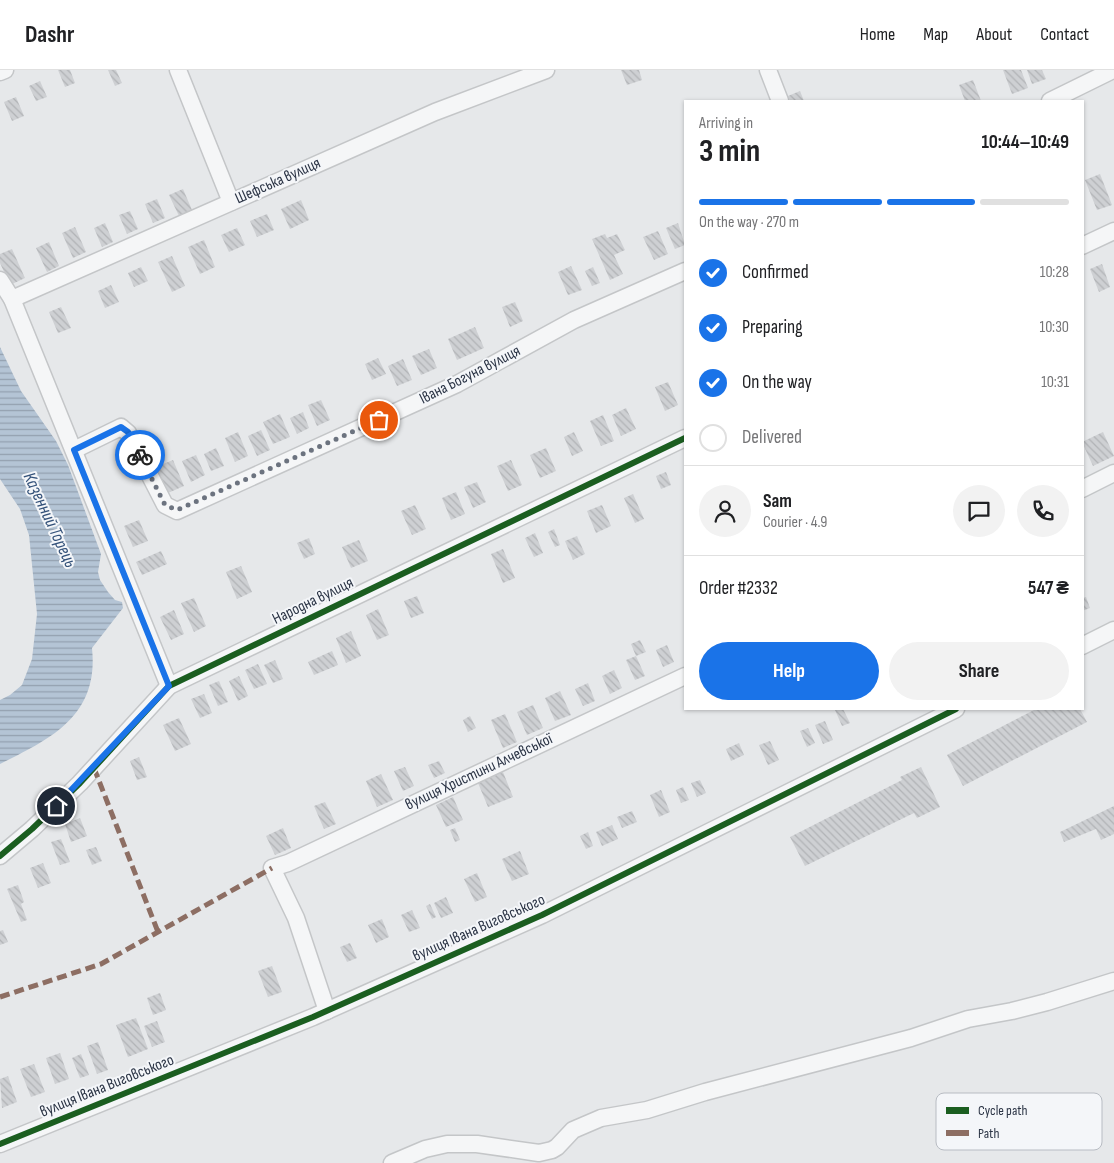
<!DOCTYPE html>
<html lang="en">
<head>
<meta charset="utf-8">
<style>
	:root { --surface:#fff; --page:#f2f2f2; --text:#202124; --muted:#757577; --line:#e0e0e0; --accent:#1a73e8 }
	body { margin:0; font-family:"Sofia Sans Condensed",sans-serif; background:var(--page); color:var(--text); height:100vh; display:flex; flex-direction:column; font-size:19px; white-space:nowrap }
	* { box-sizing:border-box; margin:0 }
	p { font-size:16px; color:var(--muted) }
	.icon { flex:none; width:28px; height:28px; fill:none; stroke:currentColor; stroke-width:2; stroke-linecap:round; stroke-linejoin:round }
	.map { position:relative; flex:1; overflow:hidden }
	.sheet { position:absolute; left:684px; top:30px; width:400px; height:610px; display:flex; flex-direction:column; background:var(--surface); border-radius:0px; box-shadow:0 1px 4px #0004 }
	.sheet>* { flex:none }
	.pin { position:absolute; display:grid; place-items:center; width:42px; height:42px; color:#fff; margin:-21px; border:2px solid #fff; border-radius:50%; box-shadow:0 1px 5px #0007 }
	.courier { position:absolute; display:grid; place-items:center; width:50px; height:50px; margin:-25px; border:4px solid #1a73e8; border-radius:50%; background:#fff; color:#222; box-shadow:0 1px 6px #0007 }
	.headline em { font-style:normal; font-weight:700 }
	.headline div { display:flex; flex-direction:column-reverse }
	.headline { display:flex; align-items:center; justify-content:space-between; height:85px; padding:0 15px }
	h1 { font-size:32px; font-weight:700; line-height:38px }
	.bar { display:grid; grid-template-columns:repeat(4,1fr); gap:8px 5px; align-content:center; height:60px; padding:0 15px }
	.bar i { height:6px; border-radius:4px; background:var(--line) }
	.bar .active { background:var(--accent) }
	.bar p { grid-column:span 4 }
	.line { display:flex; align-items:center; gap:12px; padding:0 15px; border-top:1px solid var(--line) }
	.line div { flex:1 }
	.round { display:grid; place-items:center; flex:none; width:52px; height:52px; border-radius:26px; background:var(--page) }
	ol { padding:0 15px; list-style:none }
	li { display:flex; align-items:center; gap:15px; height:55px }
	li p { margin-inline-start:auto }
	li .icon { padding:5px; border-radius:50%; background:var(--accent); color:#fff; stroke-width:4 }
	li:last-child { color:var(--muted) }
	li i { width:28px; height:28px; border:2px solid var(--line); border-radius:50% }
	.cta { display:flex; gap:10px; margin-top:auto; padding:10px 15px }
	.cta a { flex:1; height:58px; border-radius:30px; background:var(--accent); color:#fff; font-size:20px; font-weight:700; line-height:58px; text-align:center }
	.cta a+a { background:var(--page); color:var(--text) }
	header { display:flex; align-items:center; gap:30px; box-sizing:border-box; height:70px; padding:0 25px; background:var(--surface); border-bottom:1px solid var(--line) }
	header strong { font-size:24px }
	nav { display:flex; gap:28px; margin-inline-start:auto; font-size:18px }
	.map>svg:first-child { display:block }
</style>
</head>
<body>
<header>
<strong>Dashr</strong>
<nav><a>Home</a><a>Map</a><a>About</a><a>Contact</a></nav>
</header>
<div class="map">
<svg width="1114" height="1093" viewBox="0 0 1114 1093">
	<defs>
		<pattern id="water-rules" width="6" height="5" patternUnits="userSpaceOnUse" patternTransform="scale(1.25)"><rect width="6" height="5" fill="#b4c4d5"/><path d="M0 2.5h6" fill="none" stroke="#93a0af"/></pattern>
		<pattern id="building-back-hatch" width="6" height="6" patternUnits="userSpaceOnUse" patternTransform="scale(1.25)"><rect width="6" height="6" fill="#ced0d3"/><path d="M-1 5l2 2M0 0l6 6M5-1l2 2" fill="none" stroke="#b1b3b6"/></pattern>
	</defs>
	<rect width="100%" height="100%" fill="#e6e8ea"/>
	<!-- water -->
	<path fill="url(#water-rules)" d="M0,277L21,321L56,371L68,395L101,484L98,502L100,510L108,522L115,530L122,532L123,538L92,578C99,645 53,668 0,694V630L10,625L22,615L32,589L37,544L29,465L20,439L0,409Z"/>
	<!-- building -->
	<g fill="url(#building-back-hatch)">
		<path d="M58,0H70L75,13L65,17Z"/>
		<path d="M108,0H116L122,13L115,16Z"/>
		<path d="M621,0H639L642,10L627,15Z"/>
		<path d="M1003,0H1021L1028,18L1012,24Z"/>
		<path d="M1027,0H1042L1046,9L1032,14Z"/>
		<path d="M973,10L981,31H965L959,15Z"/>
		<path d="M40,11L47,27L36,31L29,16Z"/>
		<path d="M800,21L804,31H790L788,26Z"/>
		<path d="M16,27L24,46L12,51L4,32Z"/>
		<path d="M1100,104L1112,135L1097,140L1085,110Z"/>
		<path d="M183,119L192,140L179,146L169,125Z"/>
		<path d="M157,129L165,148L153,153L145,134Z"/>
		<path d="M301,130L309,150L290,159L281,139Z"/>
		<path d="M130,141L138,159L127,164L119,145Z"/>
		<path d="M267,144L274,160L257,167L250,151Z"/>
		<path d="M105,153L113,172L102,177L94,158Z"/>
		<path d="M678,153L685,175L675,179L666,158Z"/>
		<path d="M75,157L86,182L73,188L62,163Z"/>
		<path d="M237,158L245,175L229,182L221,165Z"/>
		<path d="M658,161L668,184L654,190L643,167Z"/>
		<path d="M605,164L607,168L617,164L625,180L614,185L623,204L610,210L592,169Z"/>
		<path d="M204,170L215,197L200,204L188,177Z"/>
		<path d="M49,172L59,196L47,202L36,178Z"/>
		<path d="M12,179L25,208L10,215L0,193V184Z"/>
		<path d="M172,186L185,216L172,222L158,192Z"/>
		<path d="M1102,194L1110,217L1099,222L1090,199Z"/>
		<path d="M571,196L582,220L568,225L558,202Z"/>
		<path d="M141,197L148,211L134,217L128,203Z"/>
		<path d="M593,197L600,213L592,216L585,201Z"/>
		<path d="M111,215L119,232L105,238L98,221Z"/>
		<path d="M515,232L523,251L510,257L502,237Z"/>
		<path d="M61,237L71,258L58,263L49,242Z"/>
		<path d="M475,257L484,278L457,290L448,269Z"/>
		<path d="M429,279L437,298L421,305L412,286Z"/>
		<path d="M378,288L386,304L372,310L365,294Z"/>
		<path d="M403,289L412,310L397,316L388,296Z"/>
		<path d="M668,312L678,335L665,341L655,317Z"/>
		<path d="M321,330L330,350L317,356L308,335Z"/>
		<path d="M626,338L636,359L621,366L612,345Z"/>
		<path d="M303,342L309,358L297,364L290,348Z"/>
		<path d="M280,344L290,367L273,374L263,352Z"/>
		<path d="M603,345L614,371L601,376L590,351Z"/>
		<path d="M261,360L270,380L257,386L248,366Z"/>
		<path d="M238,362L248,386L235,392L225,368Z"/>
		<path d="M574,362L583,381L572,386L564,367Z"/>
		<path d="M1103,362L1114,386L1093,396L1082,372Z"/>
		<path d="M216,378L224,396L211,401L204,384Z"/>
		<path d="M546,378L556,401L540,408L530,385Z"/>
		<path d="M196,385L205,405L191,412L182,391Z"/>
		<path d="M173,390L184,416L168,423L156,397Z"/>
		<path d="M511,390L522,415L508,421L497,396Z"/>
		<path d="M666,402L671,415L661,419L656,406Z"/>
		<path d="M477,412L486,432L473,438L464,417Z"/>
		<path d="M456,422L465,444L451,450L442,428Z"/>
		<path d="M633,424L644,449L635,453L624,428Z"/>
		<path d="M415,435L426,459L412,465L401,441Z"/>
		<path d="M602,435L611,456L596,463L587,441Z"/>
		<path d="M139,450L148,471L133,477L124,456Z"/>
		<path d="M554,459L560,475L555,477L548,462Z"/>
		<path d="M535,463L543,483L534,487L525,468Z"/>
		<path d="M577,466L585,484L573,490L565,471Z"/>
		<path d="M309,468L315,484L304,489L297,473Z"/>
		<path d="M359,470L368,491L351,498L342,477Z"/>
		<path d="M503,479L515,508L503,513L491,484Z"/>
		<path d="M161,481L167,494L142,505L136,492Z"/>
		<path d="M241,496L252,522L237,529L226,502Z"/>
		<path d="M417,526L424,543L411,548L404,531Z"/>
		<path d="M1086,527L1090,538L1082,541V528Z"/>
		<path d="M194,528L206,556L194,562L181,533Z"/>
		<path d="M378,539L389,565L377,570L366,545Z"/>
		<path d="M174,540L184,564L171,570L160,547Z"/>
		<path d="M351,561L361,586L346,593L336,568Z"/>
		<path d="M640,570L646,582L636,586L631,574Z"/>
		<path d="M667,575L674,592L663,597L656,580Z"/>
		<path d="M332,581L338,595L314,605L308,592Z"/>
		<path d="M636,586L645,606L635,610L626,590Z"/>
		<path d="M275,590L283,609L273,613L264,595Z"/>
		<path d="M258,594L267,614L254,619L245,600Z"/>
		<path d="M614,600L622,618L610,624L602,606Z"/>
		<path d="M239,606L248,626L238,631L229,611Z"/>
		<path d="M219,611L228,632L218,636L209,615Z"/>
		<path d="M588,613L595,631L583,636L575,619Z"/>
		<path d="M560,621L571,645L555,651L545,628Z"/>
		<path d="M204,624L212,643L200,648L191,629Z"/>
		<path d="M533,635L543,658L527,665L517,642Z"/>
		<path d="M843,639L850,653L842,656L835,640Z"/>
		<path d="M1036,639H1080L1087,652L963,716L947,685Z"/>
		<path d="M505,644L517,672L503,678L491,650Z"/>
		<path d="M470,646L476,658L468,662L463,650Z"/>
		<path d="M179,648L191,674L175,681L163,655Z"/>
		<path d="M825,651L833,670L823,674L815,655Z"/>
		<path d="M808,658L815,673L807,677L800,661Z"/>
		<path d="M770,671L779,690L768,695L759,675Z"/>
		<path d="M739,673L744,685L731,691L726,679Z"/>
		<path d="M139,687L147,707L137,710L130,691Z"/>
		<path d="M439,691L445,703L434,708L428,695Z"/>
		<path d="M405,697L414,716L403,721L394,701Z"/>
		<path d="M921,697L940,737L917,748L914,743L805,796L790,767L902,710L900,707Z"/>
		<path d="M503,702L513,727L488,737L478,713Z"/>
		<path d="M381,704L393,730L377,737L366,711Z"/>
		<path d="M700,710L706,723L697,727L691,713Z"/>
		<path d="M683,717L689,730L681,733L676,720Z"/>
		<path d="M661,720L670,742L659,747L650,725Z"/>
		<path d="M453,727L463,750L446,757L436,735Z"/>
		<path d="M325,732L336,754L324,759L314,736Z"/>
		<path d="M1114,736V764L1101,770L1096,759L1064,772L1060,762Z"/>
		<path d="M632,741L637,752L622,758L617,747Z"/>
		<path d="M80,748L87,766L71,772L65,754Z"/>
		<path d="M612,755L618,769L602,776L596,762Z"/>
		<path d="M283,758L291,778L275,785L266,766Z"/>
		<path d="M455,758L460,770L455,772L450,760Z"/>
		<path d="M588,762L593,776L586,779L580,766Z"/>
		<path d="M61,769L70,792L60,795L51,772Z"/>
		<path d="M96,777L102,791L92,795L86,780Z"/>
		<path d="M520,781L529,804L512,811L502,789Z"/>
		<path d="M43,793L51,813L38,818L30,798Z"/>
		<path d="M477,803L487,827L475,832L464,809Z"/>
		<path d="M18,815L24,832L21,834L27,850L21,852L7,819Z"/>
		<path d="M446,827L453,843L441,848L434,833Z"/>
		<path d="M430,834L436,847L432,849L426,836Z"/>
		<path d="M412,840L420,858L409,862L401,845Z"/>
		<path d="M382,849L389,867L376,873L368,855Z"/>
		<path d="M3,860L8,872L0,875V861Z"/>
		<path d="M350,873L357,888L347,892L340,877Z"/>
		<path d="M272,896L282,922L268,927L258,901Z"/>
		<path d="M160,923L166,940L153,945L147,928Z"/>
		<path d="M136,948L148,979L128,987L116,955Z"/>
		<path d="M157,951L165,972L152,977L144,956Z"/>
		<path d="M98,972L108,1000L97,1004L87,976Z"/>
		<path d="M60,983L69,1009L55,1014L46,988Z"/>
		<path d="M81,984L89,1005L80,1008L72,988Z"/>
		<path d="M34,994L45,1022L31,1027L20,999Z"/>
		<path d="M8,1006L17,1032L2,1038L0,1009Z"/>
	</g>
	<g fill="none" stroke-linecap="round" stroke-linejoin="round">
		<!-- minor casing -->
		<g stroke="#c4c6c8" stroke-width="19">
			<g id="minor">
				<path d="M178,0L231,132"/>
				<path d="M768,0L780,31"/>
				<path d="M0,2L5,0"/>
				<path d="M1050,31L1113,0"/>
				<path d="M1082,176L1114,161"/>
				<path d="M0,210L12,229L169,616"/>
				<path d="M12,229L435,42L546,0"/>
				<path d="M74,380L121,357L128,363L165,435L177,441L457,314L574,250L685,201"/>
				<path d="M1082,419L1114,403"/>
				<path d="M1082,576L1114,560"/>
				<path d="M0,786L32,759L80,713L169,616L685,368"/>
				<path d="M327,941L296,848L272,798L288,793L685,606"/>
				<path d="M0,1074L313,947L542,845L956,639"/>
				<path d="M392,1093L425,1079L447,1074H477L539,1083L552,1080L557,1077L573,1060L601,1048L647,1040L705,1022L911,968L968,949L1012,941L1047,932L1114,911"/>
			</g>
		</g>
		<!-- minor -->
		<use href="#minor" stroke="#f5f6f7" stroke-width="16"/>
		<!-- quiet -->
		<g stroke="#8d6e63" stroke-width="5" stroke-dasharray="10 5" stroke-linecap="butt">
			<path d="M94,698L158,862"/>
			<path d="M0,927L101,894L272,798"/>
		</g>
		<!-- cycleway casing -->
		<g stroke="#f4f6f9" stroke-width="9">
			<g id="cycleway">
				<path d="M0,786L32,759L80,713L169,616L685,368"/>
				<path d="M0,1074L313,947L542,845L956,639"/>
			</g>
		</g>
		<!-- cycleway -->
		<use href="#cycleway" stroke="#1b5e20" stroke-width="6"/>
	</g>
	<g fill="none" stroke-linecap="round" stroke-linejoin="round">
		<!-- done -->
		<path stroke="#6c737f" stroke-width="5" stroke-dasharray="0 9" d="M140,385L165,435L177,440L379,350"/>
		<!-- route -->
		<path stroke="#1a73e8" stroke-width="6" d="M56,736L169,616L74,380L121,357L128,362L140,385"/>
	</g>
	<g text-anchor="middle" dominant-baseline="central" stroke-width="4" stroke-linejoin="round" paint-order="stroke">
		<!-- street labels -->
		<g font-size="16" fill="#2b3445" stroke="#f4f6f9">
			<text transform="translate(278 111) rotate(-24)">Шефська вулиця</text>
			<text transform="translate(470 305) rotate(-27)">Івана Богуна вулиця</text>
			<text transform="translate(313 531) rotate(-26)">Народна вулиця</text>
			<text transform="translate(479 702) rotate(-25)">вулиця Христини Алчевської</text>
			<text transform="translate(479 858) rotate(-24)">вулиця Івана Виговського</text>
			<text transform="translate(107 1016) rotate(-22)">вулиця Івана Виговського</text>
		</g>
		<!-- water labels -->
		<g font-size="18" font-style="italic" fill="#34527a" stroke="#f4f6f9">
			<text transform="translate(50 450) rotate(65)">Казенний Торець</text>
		</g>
	</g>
	<!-- legend -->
	<rect x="936" y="1023" width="166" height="57" rx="8" fill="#f4f6f9" stroke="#b8bcc3" stroke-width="1"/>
	<rect x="946" y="1037" width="23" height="7" fill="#1b5e20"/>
	<rect x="946" y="1060" width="23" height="6" fill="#8d6e63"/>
	<g font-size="14" fill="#2b3445">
		<text x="978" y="1045">Cycle path</text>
		<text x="978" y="1068">Path</text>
	</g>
</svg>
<div class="pin" style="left:379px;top:350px;background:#ea580c"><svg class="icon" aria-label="bag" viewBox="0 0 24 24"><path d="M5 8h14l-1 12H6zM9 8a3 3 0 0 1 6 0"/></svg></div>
<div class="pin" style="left:56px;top:736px;background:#1f2937"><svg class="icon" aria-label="home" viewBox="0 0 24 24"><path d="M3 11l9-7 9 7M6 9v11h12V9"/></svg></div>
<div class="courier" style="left:140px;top:385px"><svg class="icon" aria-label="bike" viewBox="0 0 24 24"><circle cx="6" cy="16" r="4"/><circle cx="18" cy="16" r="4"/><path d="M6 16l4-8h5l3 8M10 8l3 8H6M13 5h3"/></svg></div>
<section class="sheet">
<div class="headline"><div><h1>3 min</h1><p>Arriving in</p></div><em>10:44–10:49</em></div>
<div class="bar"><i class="active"></i><i class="active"></i><i class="active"></i><i></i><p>On the way · 270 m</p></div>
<ol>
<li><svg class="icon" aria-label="check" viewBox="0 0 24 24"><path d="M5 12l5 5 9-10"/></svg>Confirmed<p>10:28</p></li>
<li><svg class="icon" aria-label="check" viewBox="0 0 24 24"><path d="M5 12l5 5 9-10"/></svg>Preparing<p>10:30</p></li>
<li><svg class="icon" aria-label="check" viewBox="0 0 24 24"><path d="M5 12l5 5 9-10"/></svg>On the way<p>10:31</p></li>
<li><i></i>Delivered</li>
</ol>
<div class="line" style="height:90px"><a class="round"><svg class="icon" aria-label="person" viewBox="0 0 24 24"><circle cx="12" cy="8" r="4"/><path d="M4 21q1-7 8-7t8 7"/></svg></a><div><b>Sam</b><p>Courier · 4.9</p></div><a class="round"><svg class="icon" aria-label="chat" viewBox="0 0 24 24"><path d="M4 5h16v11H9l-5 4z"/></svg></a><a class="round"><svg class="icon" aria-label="phone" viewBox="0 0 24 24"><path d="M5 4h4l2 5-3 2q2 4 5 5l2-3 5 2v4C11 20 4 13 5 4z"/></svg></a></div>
<div class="line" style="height:65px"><div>Order #2332</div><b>547 ₴</b></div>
<div class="cta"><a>Help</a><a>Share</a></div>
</section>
</div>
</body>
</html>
